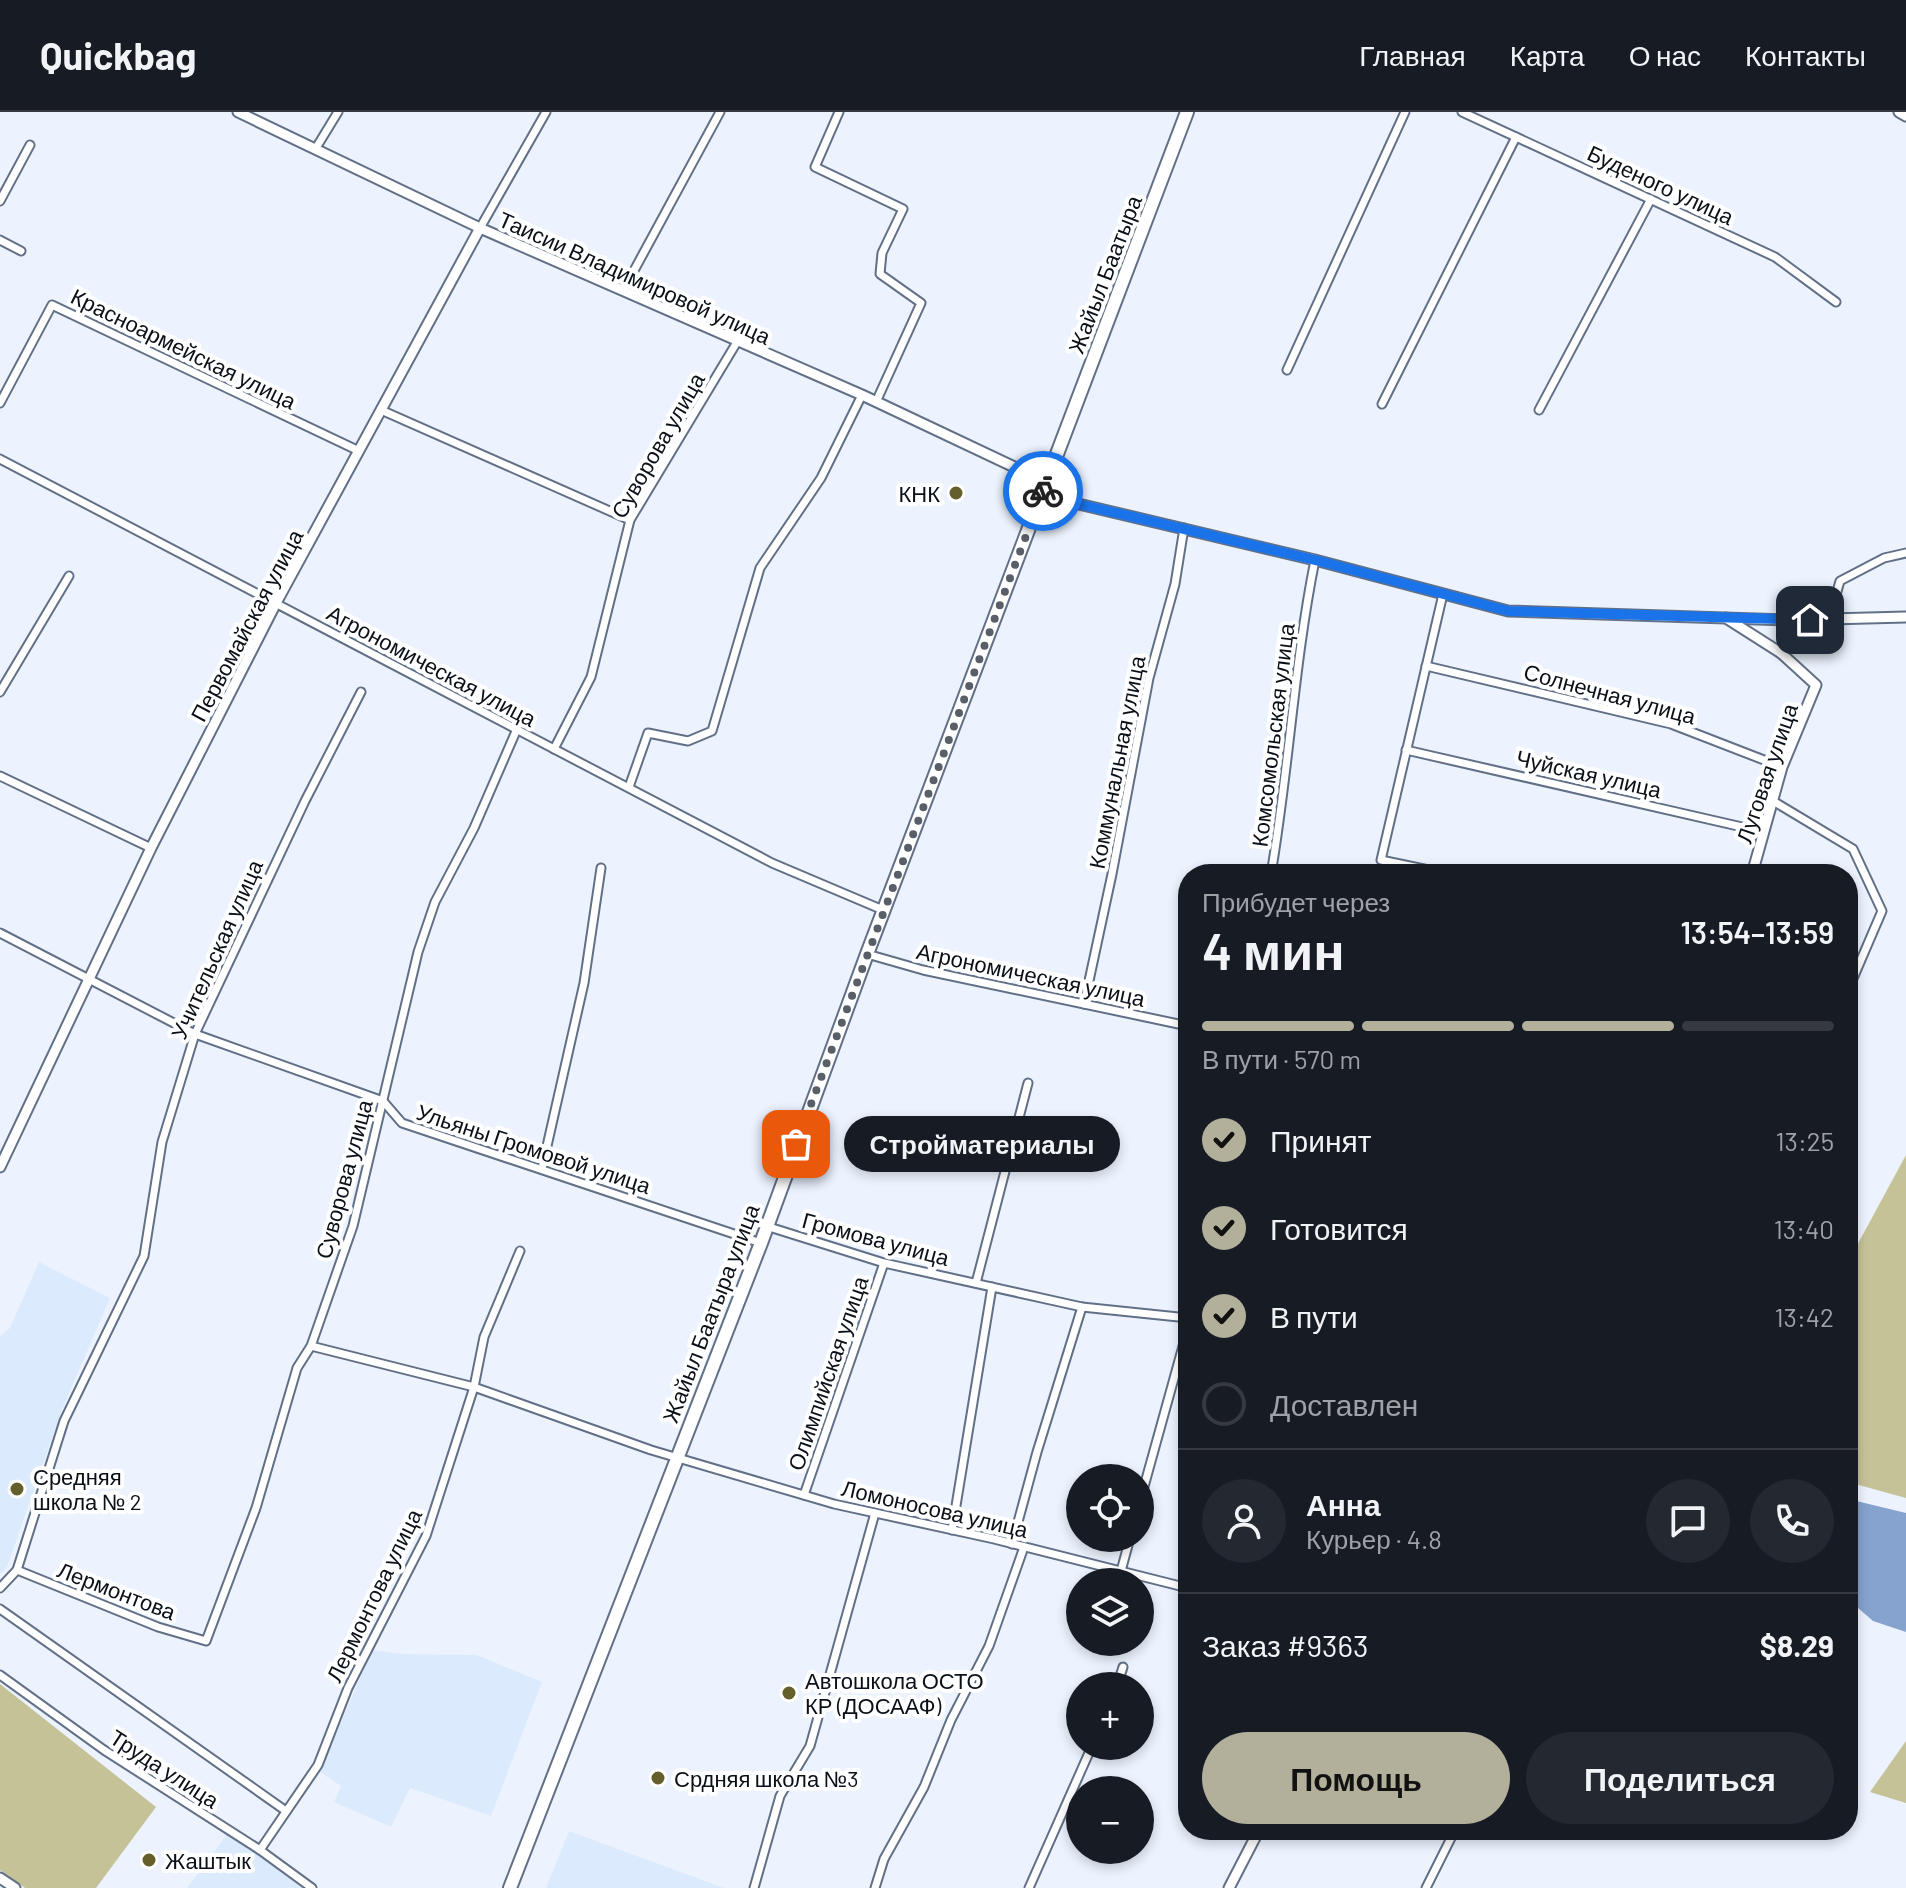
<!DOCTYPE html>
<html lang="ru">
<head>
<meta charset="utf-8">
<style>
	:root { --surface:#171b24; --page:#242831; --text:#f1f3f6; --muted:#9ea1a6; --line:#363941; --accent:#b2b09b }
	body { margin:0; font-family:Barlow,sans-serif; background:var(--page); color:var(--text); height:100vh; display:flex; flex-direction:column; font-size:30px; white-space:nowrap }
	* { box-sizing:border-box; margin:0 }
	p { font-size:26px; color:var(--muted) }
	.icon { flex:none; width:44px; height:44px; fill:none; stroke:currentColor; stroke-width:2; stroke-linecap:round; stroke-linejoin:round }
	.map { position:relative; flex:1; overflow:hidden }
	.sheet { position:absolute; left:1178px; top:752px; width:680px; height:976px; display:flex; flex-direction:column; background:var(--surface); border-radius:32px; box-shadow:0 4px 12px #0003 }
	.sheet>* { flex:none }
	.buttons { position:absolute; left:1066px; top:1352px; display:grid; gap:16px }
	.buttons a { display:grid; place-items:center; width:88px; height:88px; border-radius:50%; background:var(--surface); box-shadow:0 4px 12px #0003; font-size:40px }
	.pin { position:absolute; display:grid; place-items:center; width:68px; height:68px; color:#fff; margin:-34px; border-radius:16px; box-shadow:0 4px 12px #0006 }
	.courier { position:absolute; display:grid; place-items:center; width:80px; height:80px; margin:-40px; border:6px solid #1a73e8; border-radius:50%; background:#fff; color:#222; box-shadow:0 2px 10px #0007 }
	.bubble { position:absolute; height:56px; border-radius:28px; background:var(--surface); box-shadow:0 4px 12px #0003; font-size:26px; font-weight:600; line-height:56px; text-align:center }
	.headline em { font-style:normal; font-weight:600 }
	.headline div { display:flex; flex-direction:column-reverse }
	.headline { display:flex; align-items:center; justify-content:space-between; height:136px; padding:0 24px }
	h1 { font-size:52px; font-weight:600; line-height:60px }
	.bar { display:grid; grid-template-columns:repeat(4,1fr); gap:12px 8px; align-content:center; height:96px; padding:0 24px }
	.bar i { height:10px; border-radius:6px; background:var(--line) }
	.bar .current { background:var(--accent) }
	.bar p { grid-column:span 4 }
	.line { display:flex; align-items:center; gap:20px; padding:0 24px; border-top:2px solid var(--line) }
	.line div { flex:1 }
	.round { display:grid; place-items:center; flex:none; width:84px; height:84px; border-radius:42px; background:var(--page) }
	ol { padding:0 24px; list-style:none }
	li { display:flex; align-items:center; gap:24px; height:88px }
	li p { margin-inline-start:auto }
	li .icon { padding:8px; border-radius:50%; background:var(--accent); color:#111; stroke-width:4 }
	li:last-child { color:var(--muted) }
	li i { width:44px; height:44px; border:4px solid var(--line); border-radius:50% }
	.primary-button { display:flex; gap:16px; margin-top:auto; padding:16px 24px }
	.primary-button a { flex:1; height:92px; border-radius:48px; background:var(--accent); color:#111; font-size:32px; font-weight:600; line-height:92px; text-align:center }
	.primary-button a+a { background:var(--page); color:var(--text) }
	header { display:flex; align-items:center; gap:48px; box-sizing:border-box; height:112px; padding:0 40px; background:var(--surface); border-bottom:2px solid var(--line) }
	header strong { font-size:38px }
	nav { display:flex; gap:44px; margin-inline-start:auto; font-size:28px }
	.map>svg:first-child { display:block }
</style>
</head>
<body>
<header>
<strong>Quickbag</strong>
<nav><a>Главная</a><a>Карта</a><a>О нас</a><a>Контакты</a></nav>
</header>
<div class="map">
<svg width="1906" height="1776" viewBox="0 0 1906 1776">
	<rect width="100%" height="100%" fill="#ecf3fe"/>
	<!-- built -->
	<g fill="#dceafd">
		<path d="M39,1150L110,1186L61,1300L7,1455L0,1462V1224L10,1216Z"/>
		<path d="M372,1538L403,1542L477,1543L542,1570L491,1704L410,1676L391,1715L334,1690L341,1674L320,1660Z"/>
		<path d="M569,1719L724,1776H546Z"/>
		<path d="M228,1721L306,1776H187Z"/>
	</g>
	<!-- green -->
	<g fill="#c6c298">
		<path d="M1906,1043V1386L1848,1370V1150Z"/>
		<path d="M0,1572L156,1695L96,1776H25L0,1758Z"/>
		<path d="M1906,1629V1691L1870,1680Z"/>
	</g>
	<!-- water -->
	<path fill="#85a3ce" d="M1848,1387L1906,1401V1520L1873,1509L1858,1496L1848,1479Z"/>
	<g fill="none" stroke-linecap="round" stroke-linejoin="round">
		<!-- minor casing -->
		<g stroke="#617087" stroke-width="11">
			<g id="minor">
				<path d="M839,0L815,55L903,97L882,141L880,162L921,191L876,290"/>
				<path d="M1462,0L1775,145L1836,190"/>
				<path d="M316,36L338,0"/>
				<path d="M0,89L30,33"/>
				<path d="M480,116L546,0"/>
				<path d="M0,128L21,139"/>
				<path d="M624,177L720,0"/>
				<path d="M1287,258L1405,0"/>
				<path d="M0,291L52,193L359,339"/>
				<path d="M1382,292L1516,25"/>
				<path d="M381,298L630,408"/>
				<path d="M1539,298L1651,87"/>
				<path d="M0,347L772,751L883,798"/>
				<path d="M1443,482L1381,748L1448,762"/>
				<path d="M1829,507L1840,469L1884,446L1906,441"/>
				<path d="M1426,554L1671,612L1782,655"/>
				<path d="M0,580L69,464"/>
				<path d="M554,637L591,565L630,408L737,230"/>
				<path d="M1406,638L1764,720"/>
				<path d="M0,664L151,736"/>
				<path d="M629,675L648,621L688,629L712,619L760,456L821,366L862,283"/>
				<path d="M1773,689L1853,737L1882,799L1848,878"/>
				<path d="M1271,762C1289,658 1294,552 1315,448"/>
				<path d="M0,821L195,922L383,989L402,1011L761,1131"/>
				<path d="M867,842L923,858L1188,914"/>
				<path d="M1084,892L1112,762L1149,566L1175,472L1184,416"/>
				<path d="M542,1056L584,871L601,756"/>
				<path d="M766,1114L884,1151L1082,1195L1188,1206"/>
				<path d="M976,1171L1028,971"/>
				<path d="M311,1234L474,1275L651,1338L834,1392L994,1427L1188,1476"/>
				<path d="M804,1383L884,1151"/>
				<path d="M1140,1389L1188,1216"/>
				<path d="M952,1418L992,1175"/>
				<path d="M1012,1432L1037,1340L1082,1195"/>
				<path d="M17,1458L158,1515L206,1529L256,1396L297,1256L311,1234L353,1114L418,840L435,790L474,716L517,617"/>
				<path d="M1121,1459L1130,1426"/>
				<path d="M0,1476L17,1458L64,1309L144,1144L162,1030L195,922L305,689L361,580"/>
				<path d="M0,1497L286,1699"/>
				<path d="M0,1563L104,1638L260,1738L312,1776"/>
				<path d="M1117,1574L1123,1555"/>
				<path d="M260,1738L318,1653L348,1576L426,1424L474,1275L484,1225L520,1139"/>
				<path d="M754,1776L780,1684L810,1634L875,1401"/>
				<path d="M875,1776L884,1747L924,1675L951,1608L989,1534L1024,1435"/>
				<path d="M1029,1776L1092,1634"/>
				<path d="M1426,1776L1455,1718"/>
			</g>
		</g>
		<!-- tertiary casing -->
		<g stroke="#617087" stroke-width="13">
			<g id="tertiary">
				<path d="M238,0L480,116L862,283L1046,370L1070,390L1315,448L1508,499L1791,508L1906,505"/>
				<path d="M1899,0L1906,4"/>
				<path d="M1726,506L1781,541L1816,573L1782,655L1752,762"/>
				<path d="M1781,541L1791,508"/>
				<path d="M0,1055L151,736L276,491L480,116"/>
				<path d="M0,1766L15,1776"/>
				<path d="M1229,1776L1259,1718"/>
			</g>
		</g>
		<!-- trunk casing -->
		<g stroke="#617087" stroke-width="16">
			<path id="trunk" d="M510,1776L761,1131L867,842L1187,0"/>
		</g>
		<!-- minor -->
		<use href="#minor" stroke="#fff" stroke-width="7"/>
		<!-- tertiary -->
		<use href="#tertiary" stroke="#fff" stroke-width="9"/>
		<!-- trunk -->
		<use href="#trunk" stroke="#fff" stroke-width="12"/>
	</g>
	<g fill="none" stroke-linecap="round" stroke-linejoin="round">
		<!-- done -->
		<path stroke="#595f68" stroke-width="8" stroke-dasharray="0 14.4" d="M796,1032L1043,379"/>
		<!-- route -->
		<path stroke="#1a73e8" stroke-width="10" d="M1043,379L1046,370L1070,390L1315,448L1508,499L1810,508"/>
	</g>
	<!-- markers -->
	<g fill="#655f2b" stroke="#fff" stroke-width="3">
		<circle cx="956" cy="381" r="8"/>
		<circle cx="17" cy="1377" r="8"/>
		<circle cx="789" cy="1581" r="8"/>
		<circle cx="658" cy="1666" r="8"/>
		<circle cx="149" cy="1748" r="8"/>
	</g>
	<g text-anchor="middle" dominant-baseline="central" stroke-width="8" stroke-linejoin="round" paint-order="stroke">
		<!-- street labels -->
		<g font-size="22" fill="#0a1018" stroke="#fff">
			<text transform="translate(1661 72) rotate(25)">Буденого улица</text>
			<text transform="translate(1104 162) rotate(-69)">Жайыл Баатыра</text>
			<text transform="translate(635 165) rotate(24)">Таисии Владимировой улица</text>
			<text transform="translate(184 236) rotate(26)">Красноармейская улица</text>
			<text transform="translate(657 333) rotate(-60)">Суворова улица</text>
			<text transform="translate(246 513) rotate(-62)">Первомайская улица</text>
			<text transform="translate(432 553) rotate(28)">Агрономическая улица</text>
			<text transform="translate(1610 581) rotate(15)">Солнечная улица</text>
			<text transform="translate(1272 623) rotate(-83)">Комсомольская улица</text>
			<text transform="translate(1116 650) rotate(-79)">Коммунальная улица</text>
			<text transform="translate(1589 661) rotate(13)">Чуйская улица</text>
			<text transform="translate(1766 661) rotate(-71)">Луговая улица</text>
			<text transform="translate(216 837) rotate(-66)">Учительская улица</text>
			<text transform="translate(1031 862) rotate(12)">Агрономическая улица</text>
			<text transform="translate(534 1036) rotate(18)">Ульяны Громовой улица</text>
			<text transform="translate(343 1067) rotate(-75)">Суворова улица</text>
			<text transform="translate(876 1126) rotate(15)">Громова улица</text>
			<text transform="translate(710 1201) rotate(-69)">Жайыл Баатыра улица</text>
			<text transform="translate(827 1261) rotate(-71)">Олимпийская улица</text>
			<text transform="translate(935 1396) rotate(13)">Ломоносова улица</text>
			<text transform="translate(117 1478) rotate(21)">Лермонтова</text>
			<text transform="translate(373 1483) rotate(-64)">Лермонтова улица</text>
			<text transform="translate(165 1656) rotate(33)">Труда улица</text>
		</g>
		<!-- poi labels -->
		<g font-size="22" fill="#0a1018" stroke="#fff" text-anchor="start">
			<text x="940" y="381" text-anchor="end">КНК</text>
			<text x="33" y="1364">Средняя<tspan x="33" dy="25">школа № 2</tspan></text>
			<text x="805" y="1568">Автошкола ОСТО<tspan x="805" dy="25">КР (ДОСААФ)</tspan></text>
			<text x="674" y="1666">Срдняя школа №3</text>
			<text x="165" y="1748">Жаштык</text>
		</g>
	</g>
</svg>
<div class="buttons">
<a><svg class="icon" aria-label="locate" viewBox="0 0 24 24"><circle cx="12" cy="12" r="6"/><path d="M12 2v4M12 18v4M2 12h4M18 12h4"/></svg></a>
<a><svg class="icon" aria-label="layers" viewBox="0 0 24 24"><path d="M12 4l9 5-9 5-9-5zM3 14l9 5 9-5"/></svg></a>
<a>+</a>
<a>−</a>
</div>
<div class="pin" style="left:796px;top:1032px;background:#ea580c"><svg class="icon" aria-label="bag" viewBox="0 0 24 24"><path d="M5 8h14l-1 12H6zM9 8a3 3 0 0 1 6 0"/></svg></div>
<div class="pin" style="left:1810px;top:508px;background:#1f2937"><svg class="icon" aria-label="home" viewBox="0 0 24 24"><path d="M3 11l9-7 9 7M6 9v11h12V9"/></svg></div>
<div class="courier" style="left:1043px;top:379px"><svg class="icon" aria-label="bike" viewBox="0 0 24 24"><circle cx="6" cy="16" r="4"/><circle cx="18" cy="16" r="4"/><path d="M6 16l4-8h5l3 8M10 8l3 8H6M13 5h3"/></svg></div>
<div class="bubble" style="left:844px;top:1004px;width:276px">Стройматериалы</div>
<section class="sheet">
<div class="headline"><div><h1>4 мин</h1><p>Прибудет через</p></div><em>13:54–13:59</em></div>
<div class="bar"><i class="current"></i><i class="current"></i><i class="current"></i><i></i><p>В пути · 570 m</p></div>
<ol>
<li><svg class="icon" aria-label="check" viewBox="0 0 24 24"><path d="M5 12l5 5 9-10"/></svg>Принят<p>13:25</p></li>
<li><svg class="icon" aria-label="check" viewBox="0 0 24 24"><path d="M5 12l5 5 9-10"/></svg>Готовится<p>13:40</p></li>
<li><svg class="icon" aria-label="check" viewBox="0 0 24 24"><path d="M5 12l5 5 9-10"/></svg>В пути<p>13:42</p></li>
<li><i></i>Доставлен</li>
</ol>
<div class="line" style="height:144px"><a class="round"><svg class="icon" aria-label="person" viewBox="0 0 24 24"><circle cx="12" cy="8" r="4"/><path d="M4 21q1-7 8-7t8 7"/></svg></a><div><b>Анна</b><p>Курьер · 4.8</p></div><a class="round"><svg class="icon" aria-label="chat" viewBox="0 0 24 24"><path d="M4 5h16v11H9l-5 4z"/></svg></a><a class="round"><svg class="icon" aria-label="phone" viewBox="0 0 24 24"><path d="M5 4h4l2 5-3 2q2 4 5 5l2-3 5 2v4C11 20 4 13 5 4z"/></svg></a></div>
<div class="line" style="height:104px"><div>Заказ #9363</div><b>$8.29</b></div>
<div class="primary-button"><a>Помощь</a><a>Поделиться</a></div>
</section>
</div>
</body>
</html>
